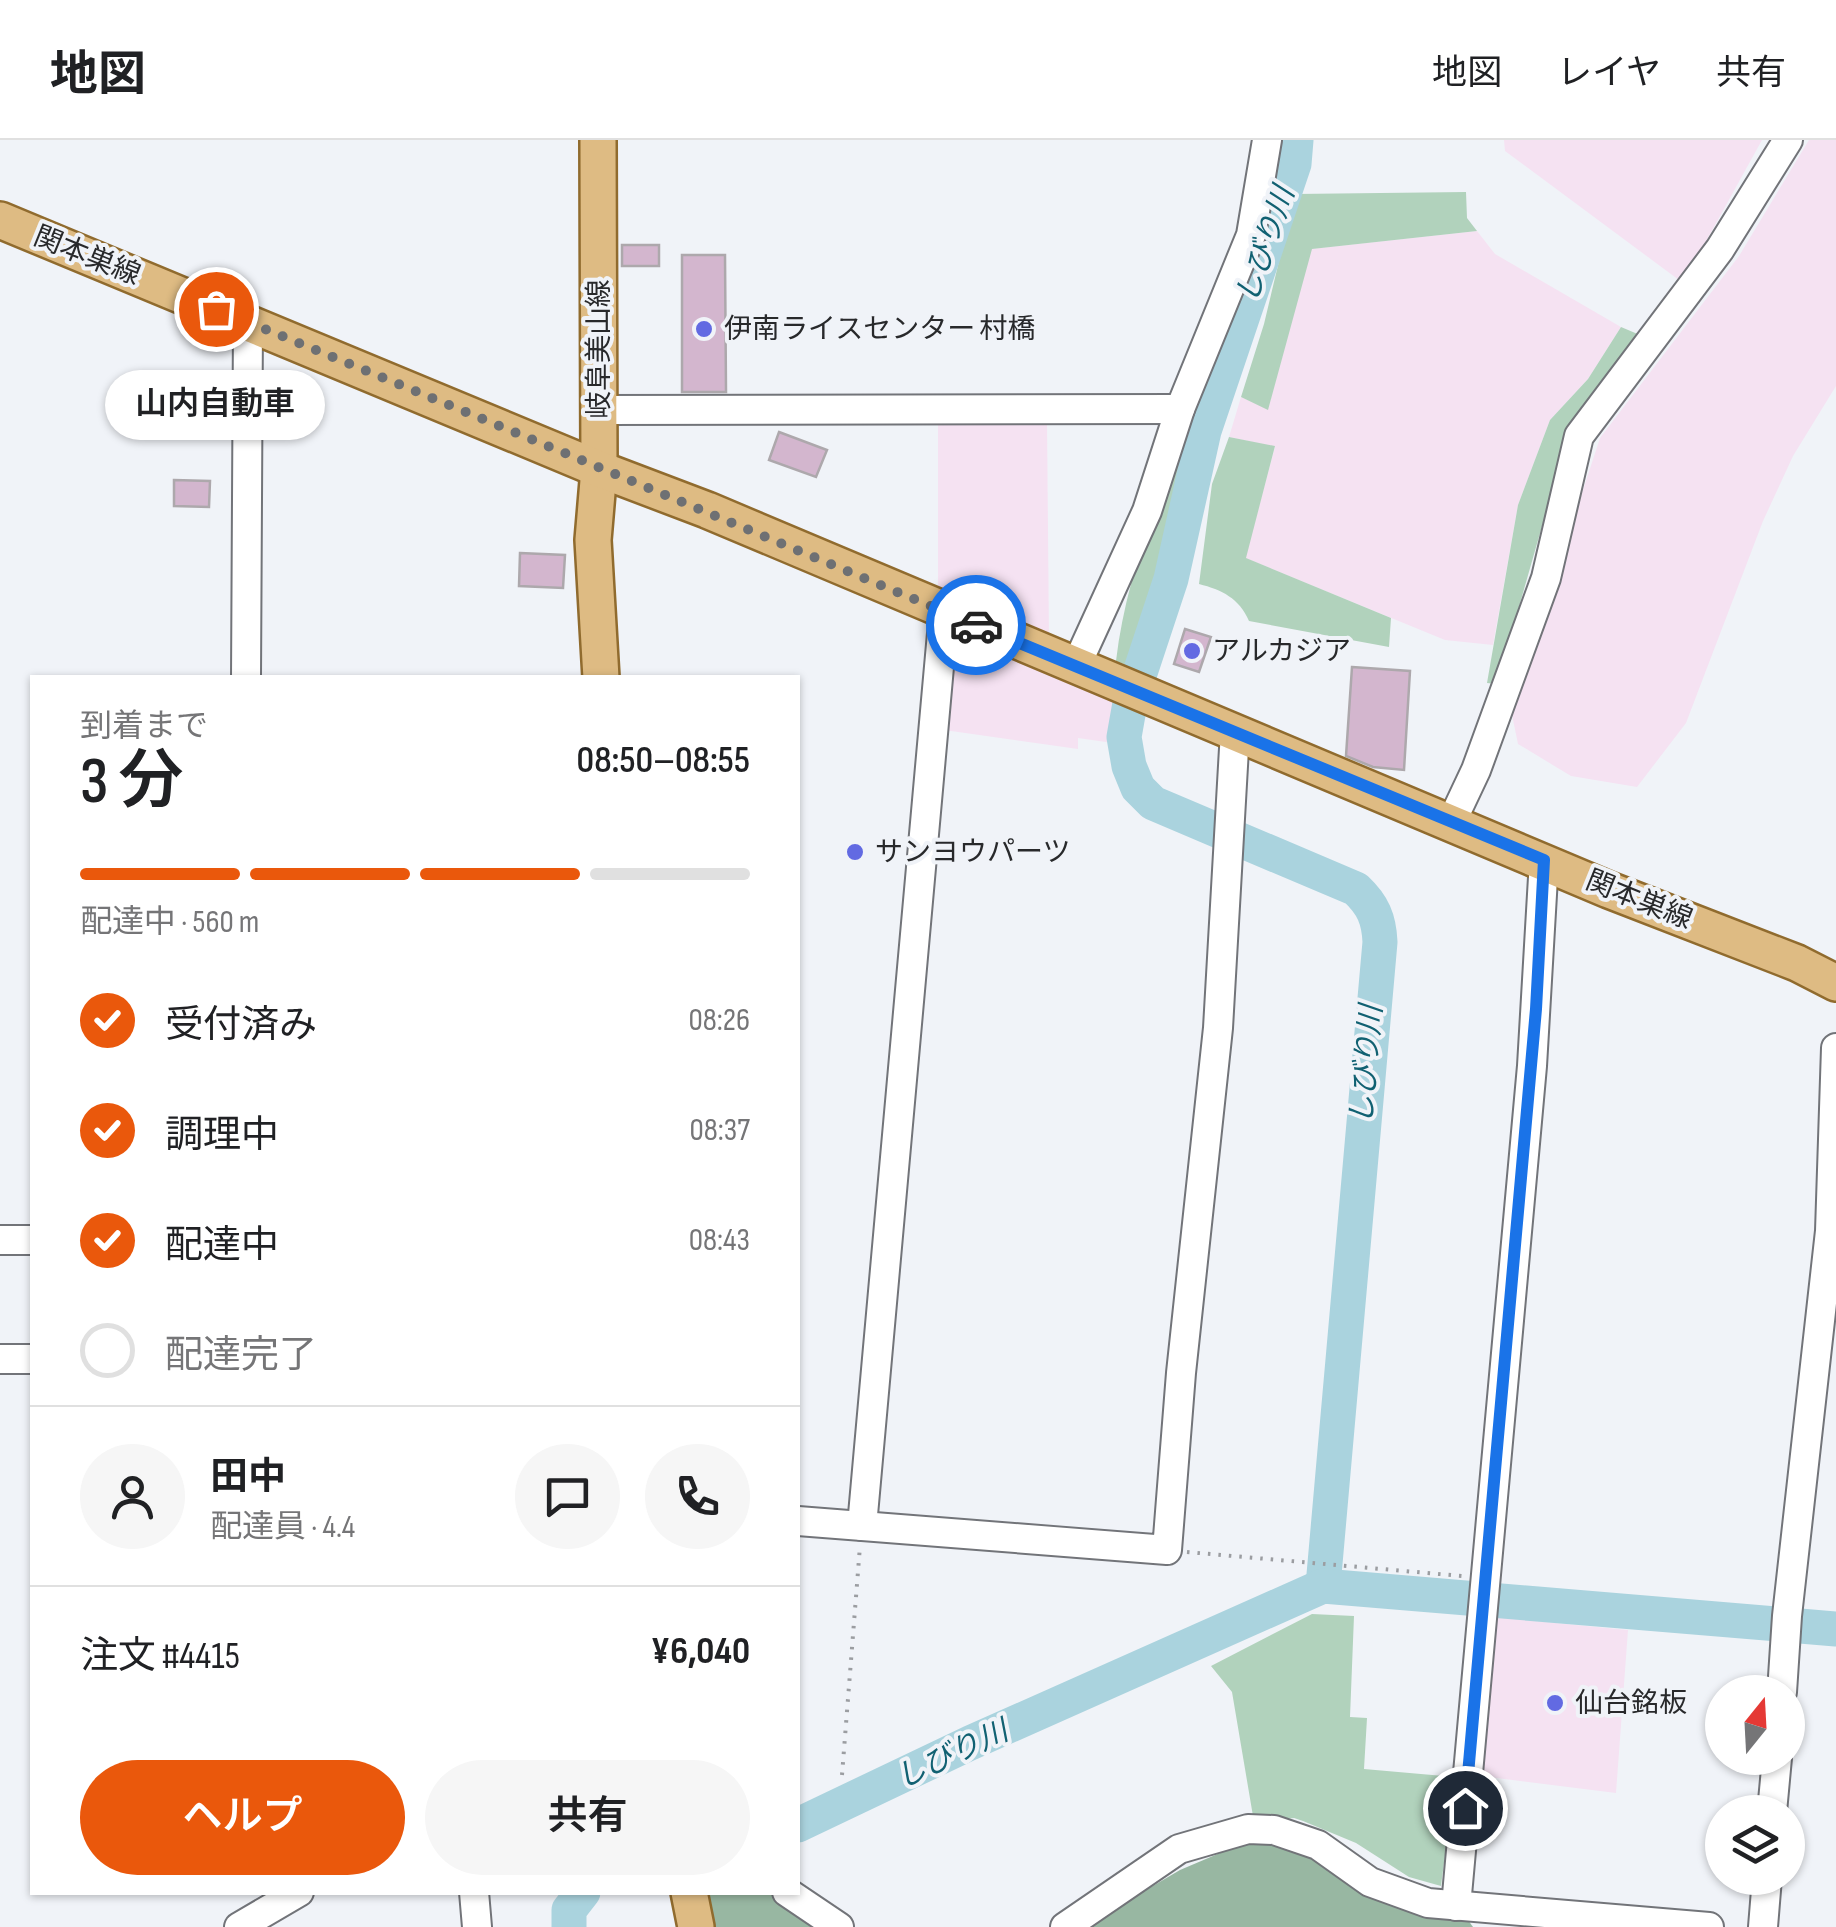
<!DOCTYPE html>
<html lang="ja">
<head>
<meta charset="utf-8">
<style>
	:root { --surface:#fff; --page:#f6f6f6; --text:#202124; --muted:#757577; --line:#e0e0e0; --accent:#ea580c }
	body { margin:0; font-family:"Sofia Sans Condensed","Noto Sans JP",sans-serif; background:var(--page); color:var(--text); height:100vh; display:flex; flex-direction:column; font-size:38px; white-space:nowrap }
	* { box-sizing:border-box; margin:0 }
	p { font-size:32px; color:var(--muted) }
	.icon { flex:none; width:55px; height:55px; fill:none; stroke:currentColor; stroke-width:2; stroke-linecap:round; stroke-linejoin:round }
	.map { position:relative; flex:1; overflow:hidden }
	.details { position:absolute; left:30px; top:535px; width:770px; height:1220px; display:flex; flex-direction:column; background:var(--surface); border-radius:0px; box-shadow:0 2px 8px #0004 }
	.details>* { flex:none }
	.needle { width:65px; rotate:18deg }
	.buttons { position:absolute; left:1705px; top:1535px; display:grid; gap:20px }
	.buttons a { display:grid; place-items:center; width:100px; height:100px; border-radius:50%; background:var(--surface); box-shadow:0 2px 8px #0004; font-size:50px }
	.pin { position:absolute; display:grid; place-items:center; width:85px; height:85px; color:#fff; margin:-42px; border:5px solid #fff; border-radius:50%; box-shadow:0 2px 10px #0007 }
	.courier { position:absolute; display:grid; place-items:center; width:100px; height:100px; margin:-50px; border:8px solid #1a73e8; border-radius:50%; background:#fff; color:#222; box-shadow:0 2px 12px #0007 }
	.bubble { position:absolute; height:70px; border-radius:35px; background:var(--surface); box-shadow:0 2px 8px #0004; font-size:32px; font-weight:600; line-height:70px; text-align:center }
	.overview em { font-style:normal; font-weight:600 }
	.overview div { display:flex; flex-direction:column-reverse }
	.overview { display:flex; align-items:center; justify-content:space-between; height:170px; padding:0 50px }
	h1 { font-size:65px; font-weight:600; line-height:75px }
	.bar { display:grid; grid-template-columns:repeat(4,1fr); gap:15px 10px; align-content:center; height:120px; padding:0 50px }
	.bar i { height:12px; border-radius:8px; background:var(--line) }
	.bar .on { background:var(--accent) }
	.bar p { grid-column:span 4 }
	.line { display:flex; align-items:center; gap:25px; padding:0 50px; border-top:2px solid var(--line) }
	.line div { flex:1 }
	.round { display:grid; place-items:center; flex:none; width:105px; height:105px; border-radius:52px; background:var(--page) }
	ol { padding:0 50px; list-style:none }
	li { display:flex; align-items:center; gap:30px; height:110px }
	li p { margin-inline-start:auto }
	li .icon { padding:10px; border-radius:50%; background:var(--accent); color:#fff; stroke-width:4 }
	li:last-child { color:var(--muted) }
	li i { width:55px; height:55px; border:5px solid var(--line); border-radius:50% }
	.action { display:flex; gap:20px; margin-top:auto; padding:20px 50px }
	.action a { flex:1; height:115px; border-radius:60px; background:var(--accent); color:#fff; font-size:40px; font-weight:600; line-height:115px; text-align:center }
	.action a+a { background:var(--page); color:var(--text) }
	header { display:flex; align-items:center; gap:60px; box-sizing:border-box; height:140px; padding:0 50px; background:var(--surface); border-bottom:2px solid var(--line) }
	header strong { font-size:48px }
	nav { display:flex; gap:55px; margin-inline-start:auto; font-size:35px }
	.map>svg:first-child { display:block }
</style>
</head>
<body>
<header>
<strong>地図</strong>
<nav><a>地図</a><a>レイヤ</a><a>共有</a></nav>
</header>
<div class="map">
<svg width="1836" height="1787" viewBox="0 0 1836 1787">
	<rect width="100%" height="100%" fill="#f0f3f8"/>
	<!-- industrial -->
	<g fill="#f5e2f2">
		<path d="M1504,0H1762L1683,143L1505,11Z"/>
		<path d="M1809,0H1836V246L1793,316L1763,381L1686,583L1637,647L1571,636L1518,604L1511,570L1600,298L1739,116Z"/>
		<path d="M1477,91L1495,114L1621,187L1588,239L1550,280L1518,365L1493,505L1445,500L1245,418L1275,307L1229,297L1241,257L1268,269L1311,109Z"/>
		<path d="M1047,279L1049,499L938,453V285Z"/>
		<path d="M954,489L1123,557L1120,604L1078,598V609L944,590Z"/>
		<path d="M1494,1477L1628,1490L1616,1653L1481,1636Z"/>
	</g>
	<!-- green -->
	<g fill="#b1d2bc">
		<path d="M1466,52L1467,78L1477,91L1312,109L1268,270L1241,257L1264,184L1295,54Z"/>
		<path d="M1621,187L1640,195L1568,295L1497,544L1487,543L1518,365L1550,280L1588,239Z"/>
		<path d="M1187,284L1196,285L1137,529L1116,521C1126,437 1157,362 1187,284Z"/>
		<path d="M1229,297L1275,306L1246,418L1391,478L1389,507L1249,481C1239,458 1222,450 1199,444L1212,344Z"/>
		<path d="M1312,1474L1354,1476L1350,1577L1367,1578L1364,1629L1455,1637L1441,1746L1409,1737L1356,1703L1303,1681L1294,1678L1254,1682L1232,1552L1211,1526Z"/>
	</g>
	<!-- forest -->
	<g fill="#98b7a2">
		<path d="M1253,1699L1302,1711L1468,1780L1473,1787H1083L1180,1730Z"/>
		<path d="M772,1752L821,1787H707V1753Z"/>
	</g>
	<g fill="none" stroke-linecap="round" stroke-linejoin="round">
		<!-- river -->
		<g stroke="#aad3de" stroke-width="35">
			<path d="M1296,0L1294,24L1204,291L1171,439L1130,563L1124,597L1129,626L1138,648L1153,663L1356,749C1373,765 1379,779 1380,802L1323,1446"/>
			<path d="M798,1685L970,1603L1323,1446L1836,1489"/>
			<path d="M569,1787V1770L583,1752"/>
		</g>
	</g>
	<!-- building -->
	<g fill="#d3b6ce" stroke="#ada8ac" stroke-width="2.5">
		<rect x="622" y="105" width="37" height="21"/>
		<path d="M682,115H725L726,252H682Z"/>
		<path d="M779,292L827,310L816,337L769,320Z"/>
		<path d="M174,340L210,341L209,367L174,366Z"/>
		<path d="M520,413L565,415L563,448L519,446Z"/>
		<path d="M1185,489L1211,497L1199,532L1174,524Z"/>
		<path d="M1352,527L1410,531L1404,630L1373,627L1346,616Z"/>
	</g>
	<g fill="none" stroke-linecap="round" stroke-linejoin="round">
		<!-- minor casing -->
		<g stroke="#727479" stroke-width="32">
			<g id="minor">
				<path d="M598,270L1180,269"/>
				<path d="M1076,526L1147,371L1180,269L1251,95L1267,0"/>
				<path d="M246,538L248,182"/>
				<path d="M1451,683L1476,630L1546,438L1579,296L1720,109L1788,0"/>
				<path d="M0,1100H32"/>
				<path d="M0,1219H32"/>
				<path d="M798,1381L1167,1410L1181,1233L1218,888L1235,591"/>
				<path d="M862,1386L944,471"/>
				<path d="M1782,1552L1787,1476L1830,1091L1836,908"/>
				<path d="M1772,1672L1777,1618"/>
				<path d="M474,1752L477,1787"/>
				<path d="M787,1752L839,1787"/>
				<path d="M1456,1766L1532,926L1544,720"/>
				<path d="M239,1787L299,1752"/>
				<path d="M1065,1787L1179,1709L1248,1689L1274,1690L1318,1705L1370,1742L1428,1763L1709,1787"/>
				<path d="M1763,1787L1767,1738"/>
			</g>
		</g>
		<!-- major casing -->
		<g stroke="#906b2e" stroke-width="40">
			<g id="major">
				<path d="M598,0L599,329L593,400L601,538"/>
				<path d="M0,80L599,329L707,370L1609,750L1797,823L1836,843"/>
				<path d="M689,1752L696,1787"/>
			</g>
		</g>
		<!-- path -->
		<g stroke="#9b9da1" stroke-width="4" stroke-dasharray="2.5 8" stroke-linecap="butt">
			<path d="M1187,1412L1462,1436"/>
			<path d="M842,1635L860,1406"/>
		</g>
		<!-- minor -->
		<use href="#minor" stroke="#fff" stroke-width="28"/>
		<!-- major -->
		<use href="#major" stroke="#debb83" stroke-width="35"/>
	</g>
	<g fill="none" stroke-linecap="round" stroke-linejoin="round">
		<!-- done -->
		<path stroke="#6e7073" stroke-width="10" stroke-dasharray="0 18" d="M216,169C470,273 723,379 976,485"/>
		<!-- route -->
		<path stroke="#1a73e8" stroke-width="12" d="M976,485L1544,720L1536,869L1465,1668"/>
	</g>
	<!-- markers -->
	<g fill="#626ae2" stroke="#f0f3f8" stroke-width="4">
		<circle cx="704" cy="189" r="10"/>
		<circle cx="1192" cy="511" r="10"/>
		<circle cx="855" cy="712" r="10"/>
		<circle cx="1555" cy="1563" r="10"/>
	</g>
	<g text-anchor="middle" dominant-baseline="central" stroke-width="8" stroke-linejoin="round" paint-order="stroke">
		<!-- street labels -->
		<g font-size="28" fill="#28292b" stroke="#f0f3f8">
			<text transform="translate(87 116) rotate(22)">関本巣線</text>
			<text transform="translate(599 209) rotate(-90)">岐阜美山線</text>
			<text transform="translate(1639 760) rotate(22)">関本巣線</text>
		</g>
		<!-- poi labels -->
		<g font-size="28" fill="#28292b" stroke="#f0f3f8" text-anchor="start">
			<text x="724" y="189">伊南ライスセンター 村橋</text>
			<text x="1212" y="511">アルカジア</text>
			<text x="875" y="712">サンヨウパーツ</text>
			<text x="1575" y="1563">仙台銘板</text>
		</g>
		<!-- water labels -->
		<g font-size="30" font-style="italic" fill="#116172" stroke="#f0f3f8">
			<text transform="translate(1266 105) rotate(-71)">しびり川</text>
			<text transform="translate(1367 925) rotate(-85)">しびり川</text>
			<text transform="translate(952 1615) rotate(-25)">しびり川</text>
		</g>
	</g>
</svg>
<div class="buttons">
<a><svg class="needle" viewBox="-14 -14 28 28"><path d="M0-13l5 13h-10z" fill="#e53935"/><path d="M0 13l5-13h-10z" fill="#757577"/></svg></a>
<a><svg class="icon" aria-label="layers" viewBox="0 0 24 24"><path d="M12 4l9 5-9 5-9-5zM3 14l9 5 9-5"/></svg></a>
</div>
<div class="pin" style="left:216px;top:169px;background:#ea580c"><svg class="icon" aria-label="bag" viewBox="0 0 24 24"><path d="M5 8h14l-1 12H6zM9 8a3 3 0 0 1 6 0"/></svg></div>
<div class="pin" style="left:1465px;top:1668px;background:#1f2937"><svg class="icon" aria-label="home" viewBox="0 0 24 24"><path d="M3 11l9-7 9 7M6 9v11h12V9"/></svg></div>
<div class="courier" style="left:976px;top:485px"><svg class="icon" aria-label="car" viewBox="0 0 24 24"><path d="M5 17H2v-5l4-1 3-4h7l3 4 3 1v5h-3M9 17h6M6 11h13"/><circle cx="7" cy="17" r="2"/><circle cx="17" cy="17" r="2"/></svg></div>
<div class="bubble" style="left:105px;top:230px;width:220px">山内自動車</div>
<section class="details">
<div class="overview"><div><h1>3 分</h1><p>到着まで</p></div><em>08:50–08:55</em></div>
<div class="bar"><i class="on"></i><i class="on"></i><i class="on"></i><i></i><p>配達中 · 560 m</p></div>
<ol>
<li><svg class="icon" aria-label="check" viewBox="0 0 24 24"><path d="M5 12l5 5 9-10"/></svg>受付済み<p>08:26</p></li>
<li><svg class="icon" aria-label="check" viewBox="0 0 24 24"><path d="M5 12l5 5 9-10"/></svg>調理中<p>08:37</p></li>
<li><svg class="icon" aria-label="check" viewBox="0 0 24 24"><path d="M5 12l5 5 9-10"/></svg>配達中<p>08:43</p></li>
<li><i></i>配達完了</li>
</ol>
<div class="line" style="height:180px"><a class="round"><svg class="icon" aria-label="person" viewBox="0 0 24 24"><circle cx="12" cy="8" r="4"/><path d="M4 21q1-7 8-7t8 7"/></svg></a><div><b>田中</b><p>配達員 · 4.4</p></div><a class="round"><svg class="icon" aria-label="chat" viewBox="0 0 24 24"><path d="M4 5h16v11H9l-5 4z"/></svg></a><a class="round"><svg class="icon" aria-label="phone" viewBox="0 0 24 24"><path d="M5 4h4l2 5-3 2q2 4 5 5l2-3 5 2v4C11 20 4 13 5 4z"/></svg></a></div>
<div class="line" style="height:130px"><div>注文 #4415</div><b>¥6,040</b></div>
<div class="action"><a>ヘルプ</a><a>共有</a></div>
</section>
</div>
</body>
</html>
